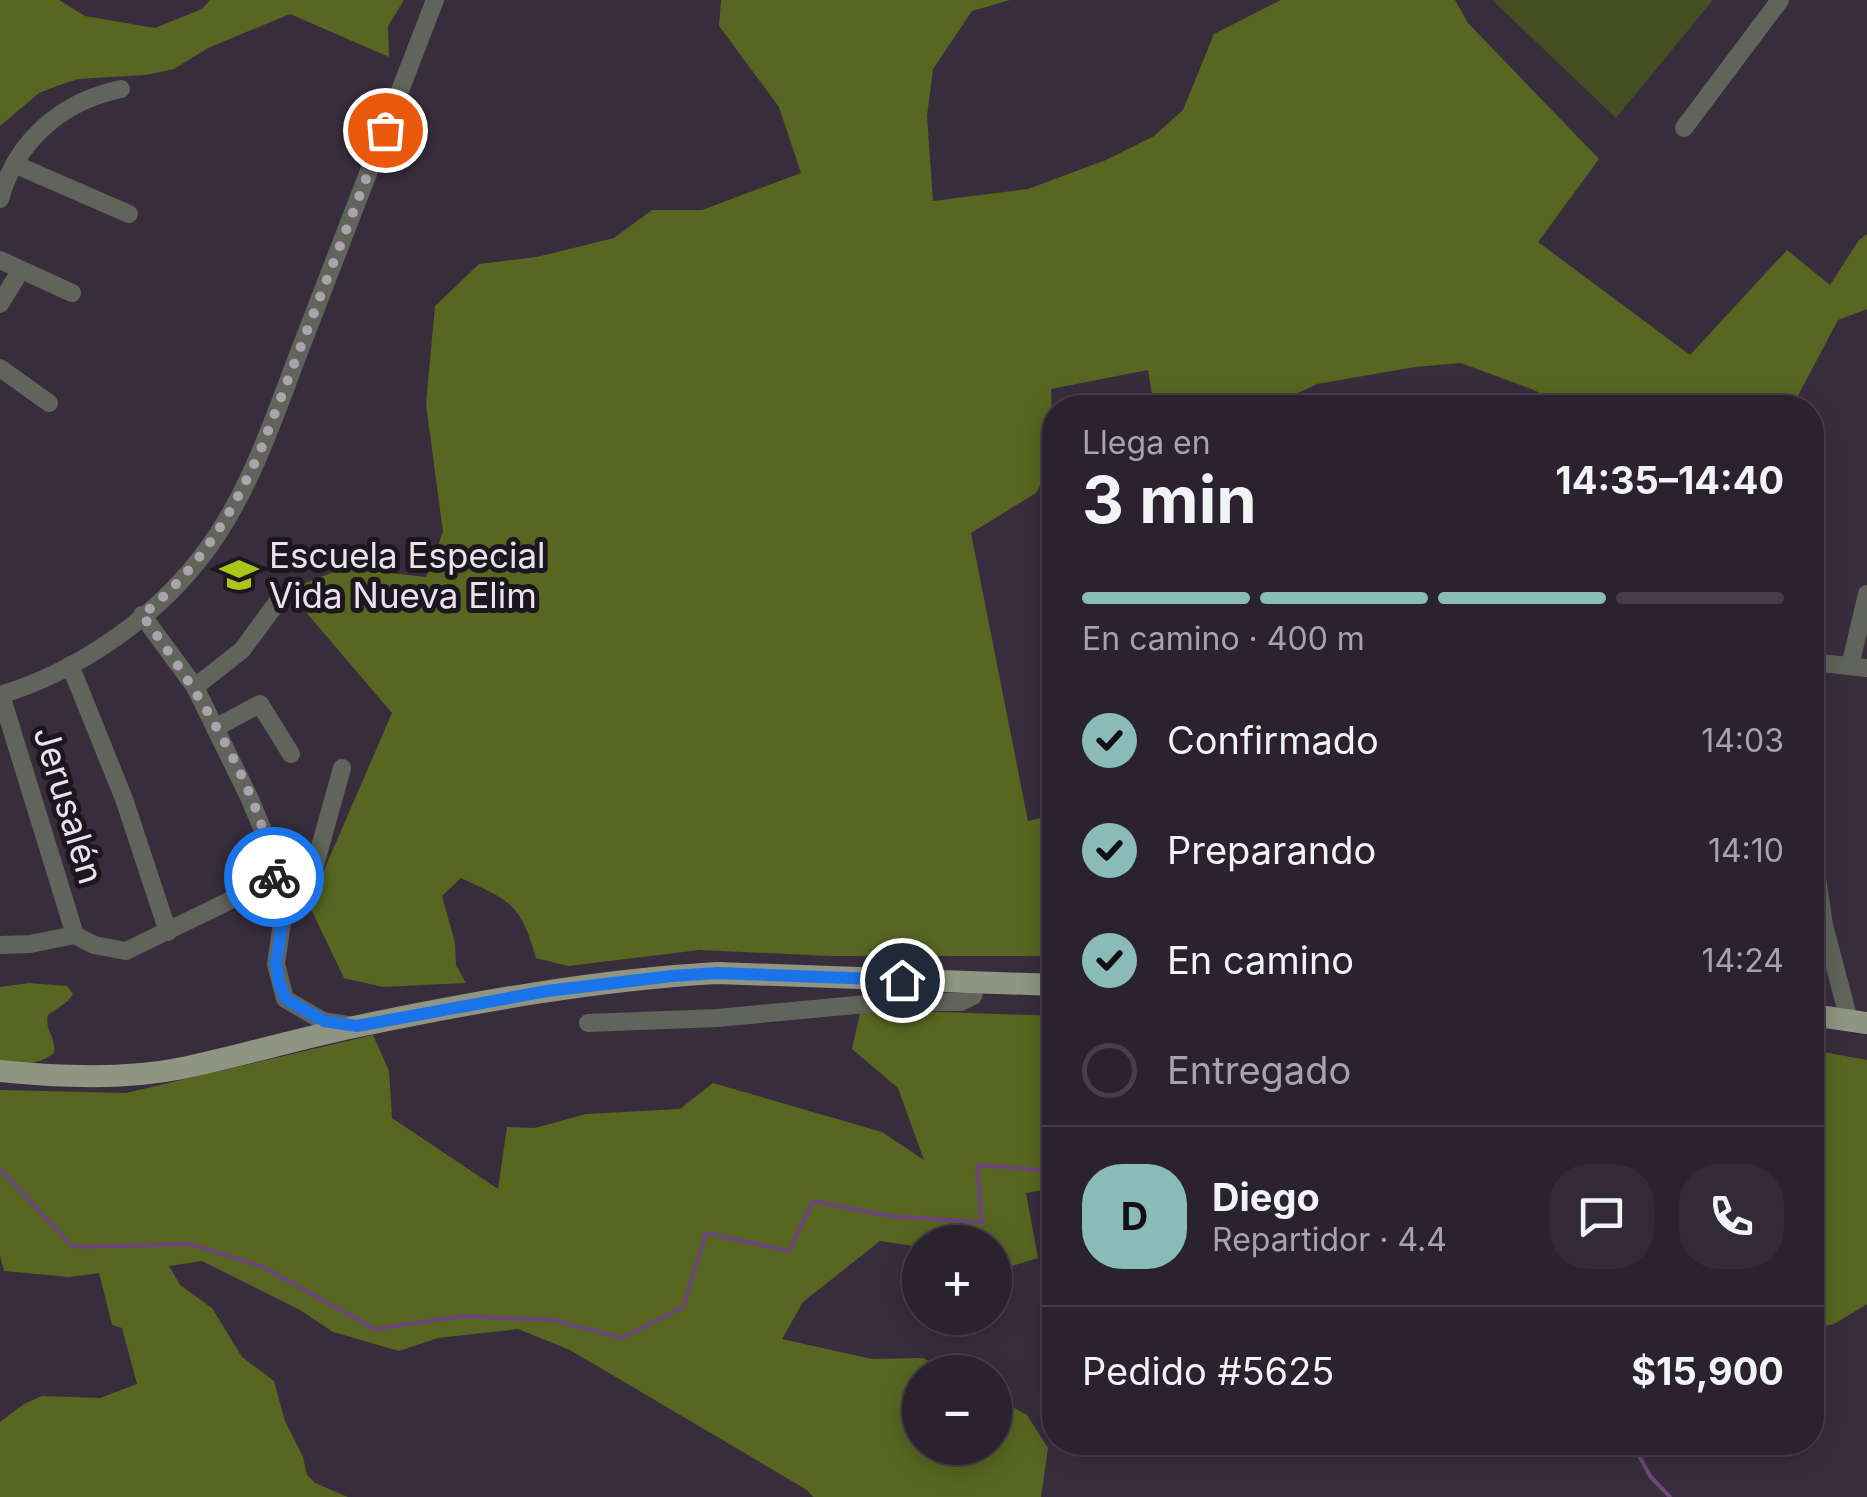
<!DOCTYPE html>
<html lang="es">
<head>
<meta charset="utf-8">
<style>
	:root { --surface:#2a222e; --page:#322a36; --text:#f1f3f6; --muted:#a5a4aa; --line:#463f4a; --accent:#8bbbb9 }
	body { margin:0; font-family:Inter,sans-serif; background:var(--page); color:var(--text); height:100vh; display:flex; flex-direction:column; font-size:38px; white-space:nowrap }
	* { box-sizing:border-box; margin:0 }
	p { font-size:32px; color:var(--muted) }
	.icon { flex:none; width:55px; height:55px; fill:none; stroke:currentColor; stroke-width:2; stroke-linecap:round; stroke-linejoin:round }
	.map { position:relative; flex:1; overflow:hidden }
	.panel { position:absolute; left:1042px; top:395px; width:782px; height:1060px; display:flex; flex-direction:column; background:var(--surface); border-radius:40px; box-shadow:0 5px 25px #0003,0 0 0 2px var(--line) }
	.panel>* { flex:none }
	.controls { position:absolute; left:902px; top:1225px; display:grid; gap:20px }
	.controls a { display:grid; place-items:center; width:110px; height:110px; border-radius:50%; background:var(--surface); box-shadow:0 5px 25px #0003,0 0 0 2px var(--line); font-size:50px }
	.pin { position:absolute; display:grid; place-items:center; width:85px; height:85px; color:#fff; margin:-42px; border:5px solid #fff; border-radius:50%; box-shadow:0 2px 10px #0007 }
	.courier { position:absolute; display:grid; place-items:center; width:100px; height:100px; margin:-50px; border:8px solid #1a73e8; border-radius:50%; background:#fff; color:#222; box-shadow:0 2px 12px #0007 }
	.summary em { font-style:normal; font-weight:700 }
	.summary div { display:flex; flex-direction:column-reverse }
	.summary { display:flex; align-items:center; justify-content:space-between; height:170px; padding:0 40px }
	h1 { font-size:65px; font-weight:700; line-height:75px }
	.bar { display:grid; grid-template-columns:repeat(4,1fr); gap:15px 10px; align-content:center; height:120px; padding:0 40px }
	.bar i { height:12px; border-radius:8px; background:var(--line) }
	.bar .current { background:var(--accent) }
	.bar p { grid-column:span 4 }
	.line { display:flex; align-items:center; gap:25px; padding:0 40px; border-top:2px solid var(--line) }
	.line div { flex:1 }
	.round { display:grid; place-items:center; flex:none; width:105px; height:105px; border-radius:40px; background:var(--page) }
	ol { padding:0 40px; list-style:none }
	li { display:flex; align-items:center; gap:30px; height:110px }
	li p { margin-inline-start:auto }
	li .icon { padding:10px; border-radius:50%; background:var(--accent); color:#111; stroke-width:4 }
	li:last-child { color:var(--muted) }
	li i { width:55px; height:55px; border:5px solid var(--line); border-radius:50% }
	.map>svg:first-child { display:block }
</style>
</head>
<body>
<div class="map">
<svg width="1867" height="1497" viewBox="0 0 1867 1497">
	<rect width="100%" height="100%" fill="#382d3d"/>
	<!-- green -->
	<path fill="#444e21" d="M1492,0H1713L1616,118Z"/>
	<!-- forest -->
	<g fill="#586621">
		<path d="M0,0H59L85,16L155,28L202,9L210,0H404L388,26L389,57L290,14L208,48L174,69L146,75L78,79L57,86L39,93L0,126Z"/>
		<path d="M721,0H1010L972,11L933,69L927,116L933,201L1028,189L1106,160L1154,136L1183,110L1214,34L1281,0H1455L1468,23L1599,159L1538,242L1690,355L1787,250L1830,285L1859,240L1867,234V309L1838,320L1792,407H1565L1534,390L1461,363L1415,367L1317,384L1277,403L1275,407H1154L1148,370L1051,389L1053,463L1036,493L971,533L1028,821L1055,815V956H830L700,950L568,966L536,958C520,902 511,902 461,878L442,896L455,943L456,965L466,983L383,987L344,978L309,905L392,713L287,590L344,568L426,577L443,532L426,404L435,306L479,264L537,257L614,238L652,210H702L801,173L779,107L719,26Z"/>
		<path d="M29,983L67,986L73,994L68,1001L48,1015C44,1029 57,1039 54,1053C37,1066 20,1064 0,1063V987Z"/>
		<path d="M861,1009L1055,1016V1188L1026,1193L1038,1258L1005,1268L995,1265V1242H920V1247L880,1241L803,1302L782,1339L872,1359L923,1358L950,1372H920V1448H995V1397L1027,1415L1048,1448L1041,1497H813L807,1490L570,1350L518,1329L438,1338L399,1351L333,1332L300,1310L202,1261L169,1266L180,1285L212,1308L242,1357L274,1381L285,1421L303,1457L307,1475L315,1483L348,1497H0V1422L24,1404L42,1396L100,1398L137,1384L122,1328L112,1325L99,1273L69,1277L4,1271L0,1256V1090L126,1093L373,1035L389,1071L392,1118L498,1189L507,1127L535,1128L586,1114L680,1109L713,1083L882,1132L924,1160L898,1088L852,1049Z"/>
		<path d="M1812,1050L1867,1060V1304L1834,1324L1813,1329Z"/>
	</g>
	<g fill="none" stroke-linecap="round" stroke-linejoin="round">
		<!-- stream -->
		<g stroke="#6c477c" stroke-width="4">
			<path d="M0,1169L73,1247L190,1244L263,1267L375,1329L463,1316L553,1320L622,1338L683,1307L706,1233L789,1251L813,1201L890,1216L982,1222L977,1165L1055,1171"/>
			<path d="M1632,1442L1650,1476L1670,1497"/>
		</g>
		<!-- minor -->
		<g stroke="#61645b" stroke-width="18">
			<path d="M1684,128L1780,0"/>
			<path d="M14,164L129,214"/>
			<path d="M0,199C16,141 62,101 121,89"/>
			<path d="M0,260L72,293"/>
			<path d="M0,304L21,270"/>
			<path d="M0,368L49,403"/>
			<path d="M142,615L195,687L249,797L270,847L274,879L284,909L276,964L285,999L323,1021L347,1025"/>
			<path d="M1812,662L1867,668"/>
			<path d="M70,665L124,799L168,932"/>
			<path d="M1850,666L1867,594"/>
			<path d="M195,687L242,650L281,597"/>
			<path d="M0,695C74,673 151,621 199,560C251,495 276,410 306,334C349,222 392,111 435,0"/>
			<path d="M1,695L75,935"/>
			<path d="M215,728L260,704L291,754"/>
			<path d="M1812,844L1824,925L1849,1020"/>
			<path d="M284,909L305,901L342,768"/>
			<path d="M0,945L30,944L75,935L94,945L126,951L274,879"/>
			<path d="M588,1023L717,1018L888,1002H961L973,996L976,982"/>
		</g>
		<!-- major -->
		<g stroke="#909583" stroke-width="22">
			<path d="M1812,1015L1867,1023"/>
			<path d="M0,1071C60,1077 123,1080 183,1068C240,1056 297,1039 354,1027C474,1002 595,980 717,973L1055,985"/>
		</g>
	</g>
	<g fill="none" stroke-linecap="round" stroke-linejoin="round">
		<!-- done -->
		<path stroke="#aca3af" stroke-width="10" stroke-dasharray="0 18" d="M274,877C261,787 196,688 142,615C199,570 232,514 261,449L385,130"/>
		<!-- route -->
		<path stroke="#1a73e8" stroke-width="12" d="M274,877L284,909L276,964L279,983L286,999L324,1021L357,1026L547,991L672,976L717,973L902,980"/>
	</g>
	<!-- icons -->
	<defs>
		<g id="school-bare" transform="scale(3)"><path d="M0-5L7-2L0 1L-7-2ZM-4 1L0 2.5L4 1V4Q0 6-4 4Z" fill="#aac717" stroke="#1c171f" stroke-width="2.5" paint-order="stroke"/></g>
	</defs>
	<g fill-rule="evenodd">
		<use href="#school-bare" x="239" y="575"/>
	</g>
	<g text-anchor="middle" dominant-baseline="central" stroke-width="10" stroke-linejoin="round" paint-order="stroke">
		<!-- poi labels -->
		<g font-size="35" fill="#eae3ed" stroke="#1c171f" text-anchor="start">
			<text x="269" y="555">Escuela Especial<tspan x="269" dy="40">Vida Nueva Elim</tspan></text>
		</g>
		<!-- street labels -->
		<g font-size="35" fill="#eae3ed" stroke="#1c171f">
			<text transform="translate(69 805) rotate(73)">Jerusalén</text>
		</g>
	</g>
</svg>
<div class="controls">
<a>+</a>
<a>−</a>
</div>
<div class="pin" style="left:385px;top:130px;background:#ea580c"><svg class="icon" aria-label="bag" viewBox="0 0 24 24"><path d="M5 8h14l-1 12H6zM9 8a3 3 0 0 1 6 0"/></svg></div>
<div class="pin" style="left:902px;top:980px;background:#1f2937"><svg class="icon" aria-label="home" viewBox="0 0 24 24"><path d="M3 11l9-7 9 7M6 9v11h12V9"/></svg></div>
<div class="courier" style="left:274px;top:877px"><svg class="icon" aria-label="bike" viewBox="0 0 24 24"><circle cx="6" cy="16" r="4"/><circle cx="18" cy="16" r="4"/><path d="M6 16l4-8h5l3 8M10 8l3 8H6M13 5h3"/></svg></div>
<section class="panel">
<div class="summary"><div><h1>3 min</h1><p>Llega en</p></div><em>14:35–14:40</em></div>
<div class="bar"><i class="current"></i><i class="current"></i><i class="current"></i><i></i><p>En camino · 400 m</p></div>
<ol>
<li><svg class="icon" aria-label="check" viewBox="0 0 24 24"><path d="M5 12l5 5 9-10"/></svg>Confirmado<p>14:03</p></li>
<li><svg class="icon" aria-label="check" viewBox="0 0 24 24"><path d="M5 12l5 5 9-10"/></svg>Preparando<p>14:10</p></li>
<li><svg class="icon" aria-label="check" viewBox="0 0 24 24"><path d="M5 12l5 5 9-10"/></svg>En camino<p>14:24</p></li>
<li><i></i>Entregado</li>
</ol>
<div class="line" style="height:180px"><b class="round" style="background:var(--accent);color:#111">D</b><div><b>Diego</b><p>Repartidor · 4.4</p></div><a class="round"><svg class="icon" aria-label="chat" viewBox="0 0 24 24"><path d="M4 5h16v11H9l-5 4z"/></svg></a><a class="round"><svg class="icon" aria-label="phone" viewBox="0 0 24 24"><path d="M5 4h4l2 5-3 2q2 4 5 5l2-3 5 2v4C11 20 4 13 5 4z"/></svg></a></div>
<div class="line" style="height:130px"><div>Pedido #5625</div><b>$15,900</b></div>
</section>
</div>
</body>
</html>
